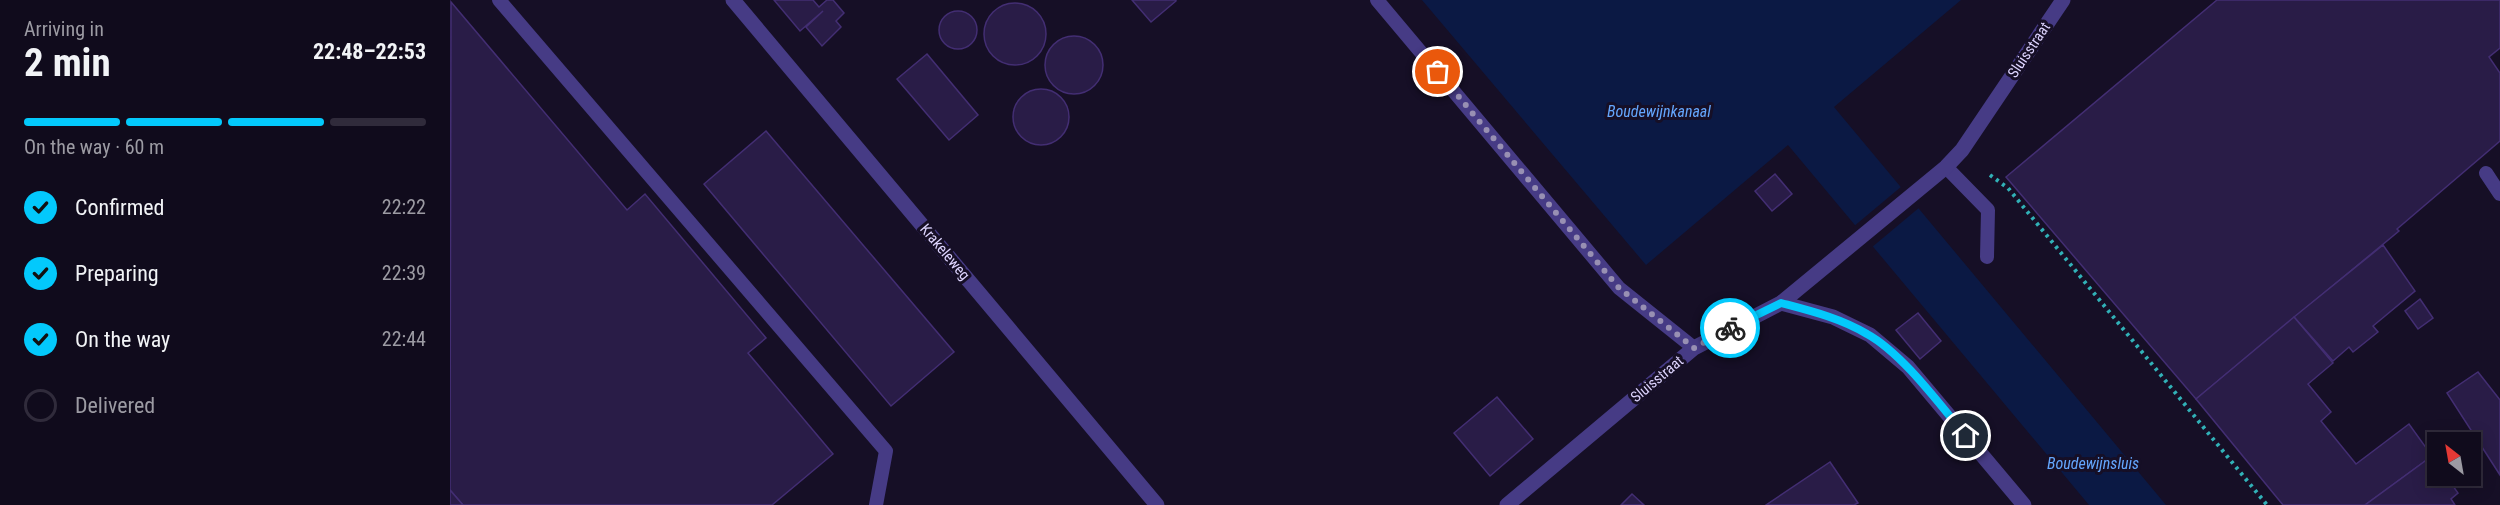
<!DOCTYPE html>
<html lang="en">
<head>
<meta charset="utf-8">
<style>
	:root { --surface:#100b1c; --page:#1e1929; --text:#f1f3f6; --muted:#9c9ba3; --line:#302b3b; --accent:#03c9fc }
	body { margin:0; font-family:"Roboto Condensed",sans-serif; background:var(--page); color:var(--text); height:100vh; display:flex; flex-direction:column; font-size:22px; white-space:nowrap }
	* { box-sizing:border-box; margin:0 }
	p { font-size:20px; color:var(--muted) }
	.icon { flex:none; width:33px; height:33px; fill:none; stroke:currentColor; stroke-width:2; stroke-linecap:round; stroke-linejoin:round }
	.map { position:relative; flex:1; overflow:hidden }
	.side { display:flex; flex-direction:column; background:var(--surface); width:450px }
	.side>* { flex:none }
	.needle { width:39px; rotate:329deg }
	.buttons { position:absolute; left:1977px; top:432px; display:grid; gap:12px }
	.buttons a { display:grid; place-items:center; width:54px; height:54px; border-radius:0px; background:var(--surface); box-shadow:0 3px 15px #0003,0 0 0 2px var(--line); font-size:30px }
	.pin { position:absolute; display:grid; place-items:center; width:51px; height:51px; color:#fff; margin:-26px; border:3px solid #fff; border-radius:50%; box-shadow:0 2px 6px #0007 }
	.courier { position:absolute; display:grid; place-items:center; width:60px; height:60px; margin:-30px; border:4px solid #03c9fc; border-radius:50%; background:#fff; color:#222; box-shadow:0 2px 8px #0007 }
	.summary em { font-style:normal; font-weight:700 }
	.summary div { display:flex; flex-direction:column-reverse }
	.summary { display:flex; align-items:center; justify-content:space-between; height:102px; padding:0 24px }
	h1 { font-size:39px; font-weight:700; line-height:45px }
	.bar { display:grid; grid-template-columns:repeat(4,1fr); gap:9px 6px; align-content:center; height:72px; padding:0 24px }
	.bar i { height:8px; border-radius:4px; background:var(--line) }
	.bar .selected { background:var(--accent) }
	.bar p { grid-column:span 4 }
	ol { padding:0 24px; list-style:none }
	li { display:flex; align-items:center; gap:18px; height:66px }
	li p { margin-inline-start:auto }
	li .icon { padding:6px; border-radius:50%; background:var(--accent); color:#111; stroke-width:4 }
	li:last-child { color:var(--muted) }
	li i { width:33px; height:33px; border:3px solid var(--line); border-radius:50% }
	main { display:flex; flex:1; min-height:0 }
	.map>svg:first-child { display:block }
</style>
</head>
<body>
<main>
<section class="side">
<div class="summary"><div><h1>2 min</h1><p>Arriving in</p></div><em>22:48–22:53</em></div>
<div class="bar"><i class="selected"></i><i class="selected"></i><i class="selected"></i><i></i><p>On the way · 60 m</p></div>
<ol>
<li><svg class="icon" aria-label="check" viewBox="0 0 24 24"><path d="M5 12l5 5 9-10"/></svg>Confirmed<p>22:22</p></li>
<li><svg class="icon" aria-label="check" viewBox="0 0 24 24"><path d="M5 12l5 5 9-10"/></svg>Preparing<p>22:39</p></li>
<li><svg class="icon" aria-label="check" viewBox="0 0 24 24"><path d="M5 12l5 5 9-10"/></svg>On the way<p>22:44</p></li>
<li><i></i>Delivered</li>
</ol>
</section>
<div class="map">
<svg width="2050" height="505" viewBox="0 0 2050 505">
	<rect width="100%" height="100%" fill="#160f26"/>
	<!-- water -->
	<path fill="#0b1944" d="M972,0H1511L1384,107L1716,505H1639L1338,145L1196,265Z"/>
	<!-- pier -->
	<path fill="#160f26" d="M1452,186L1470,207L1421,248L1403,227Z"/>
	<!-- building -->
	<g fill="#291c47" stroke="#432e73" stroke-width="1.5">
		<path d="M324,0H363L369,7L377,0H383L394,13L386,21L391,27L372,46L356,27L373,11L350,31Z"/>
		<path d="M682,0H726V1L701,22Z"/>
		<path d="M1767,0H2050V48L2039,57L2050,73V141L1947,229L1949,231L1746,399L1556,177Z"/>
		<path d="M1,2L177,210L195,194L316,338L298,353L383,454L322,505H13L0,490Z"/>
		<circle cx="565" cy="34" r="31"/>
		<circle cx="508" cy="30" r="19"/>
		<circle cx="624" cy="65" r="29"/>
		<path d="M477,54L528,115L499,140L447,79Z"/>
		<circle cx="591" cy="117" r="28"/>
		<path d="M316,131L504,352L441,406L254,184Z"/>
		<path d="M1325,174L1342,194L1322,211L1305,191Z"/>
		<path d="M1933,245L1965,291L1923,326L1928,332L1903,352L1899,347L1883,361L1844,317Z"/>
		<path d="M1970,299L1983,318L1968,329L1955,311Z"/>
		<path d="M1468,313L1491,341L1470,359L1446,330Z"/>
		<path d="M1844,317L1883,363L1858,384L1881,412L1871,421L1906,464L1959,424L1982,456L1915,505H1833L1746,399Z"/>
		<path d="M2028,372L2050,400V475L1997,393Z"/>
		<path d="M1047,397L1083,439L1040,476L1004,433Z"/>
		<path d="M1982,456L1988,464V476H1996L2008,493L2001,499L2005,505H1915Z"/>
		<path d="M1380,462L1408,503L1404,505H1316Z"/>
		<path d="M0,490L13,505H0Z"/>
		<path d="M1182,494L1194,505H1171Z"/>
	</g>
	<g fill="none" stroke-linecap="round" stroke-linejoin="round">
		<!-- path -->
		<path stroke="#31b1b7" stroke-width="4" stroke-dasharray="3 4.5" stroke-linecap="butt" d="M1540,175L1558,188L1817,505"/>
		<!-- service -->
		<g stroke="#463b85" stroke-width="14">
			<path d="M49,0L436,451L426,505"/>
			<path d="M927,0L1169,288L1244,348"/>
			<path d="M1496,167L1538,210L1537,257"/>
			<path d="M2036,173L2050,194"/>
		</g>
		<!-- minor -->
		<g stroke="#463b85" stroke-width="15">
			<path d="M283,0L707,505"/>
			<path d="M1331,303L1383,317L1420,335L1458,367L1574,505"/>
			<path d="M1057,505L1244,348L1331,303L1496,167L1512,150L1613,0"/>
		</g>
	</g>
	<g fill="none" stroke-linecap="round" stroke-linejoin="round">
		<!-- done -->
		<path stroke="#9890b3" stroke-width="6" stroke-dasharray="0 10.8" d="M988,72L1169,288L1244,348L1280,328"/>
		<!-- route -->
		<path stroke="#03c9fc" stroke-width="8" d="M1280,328L1331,303C1361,311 1390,318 1417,334C1452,353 1490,405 1516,436"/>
	</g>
	<g text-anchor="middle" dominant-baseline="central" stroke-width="6" stroke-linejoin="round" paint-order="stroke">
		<!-- street labels -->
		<g font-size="15" fill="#ded5ff" stroke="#160f26">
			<text transform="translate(1579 50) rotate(-56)">Sluisstraat</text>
			<text transform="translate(495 252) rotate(50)">Krakeleweg</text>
			<text transform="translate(1207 379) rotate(-40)">Sluisstraat</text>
		</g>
		<!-- water labels -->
		<g font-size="16" font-style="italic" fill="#64a6fd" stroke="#160f26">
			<text x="1209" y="111">Boudewijnkanaal</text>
			<text x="1643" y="463">Boudewijnsluis</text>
		</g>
	</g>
</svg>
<div class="buttons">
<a><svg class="needle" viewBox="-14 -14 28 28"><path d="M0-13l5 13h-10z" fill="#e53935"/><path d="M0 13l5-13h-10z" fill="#9c9ba3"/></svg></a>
</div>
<div class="pin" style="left:988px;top:72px;background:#ea580c"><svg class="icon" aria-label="bag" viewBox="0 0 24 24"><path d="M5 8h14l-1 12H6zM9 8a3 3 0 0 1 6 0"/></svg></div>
<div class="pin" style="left:1516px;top:436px;background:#1f2937"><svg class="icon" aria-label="home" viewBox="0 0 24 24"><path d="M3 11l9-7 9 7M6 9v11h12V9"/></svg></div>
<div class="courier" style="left:1280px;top:328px"><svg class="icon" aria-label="bike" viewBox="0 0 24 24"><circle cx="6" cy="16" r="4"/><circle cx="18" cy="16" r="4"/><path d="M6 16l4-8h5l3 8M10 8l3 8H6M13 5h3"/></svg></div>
</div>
</main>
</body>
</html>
